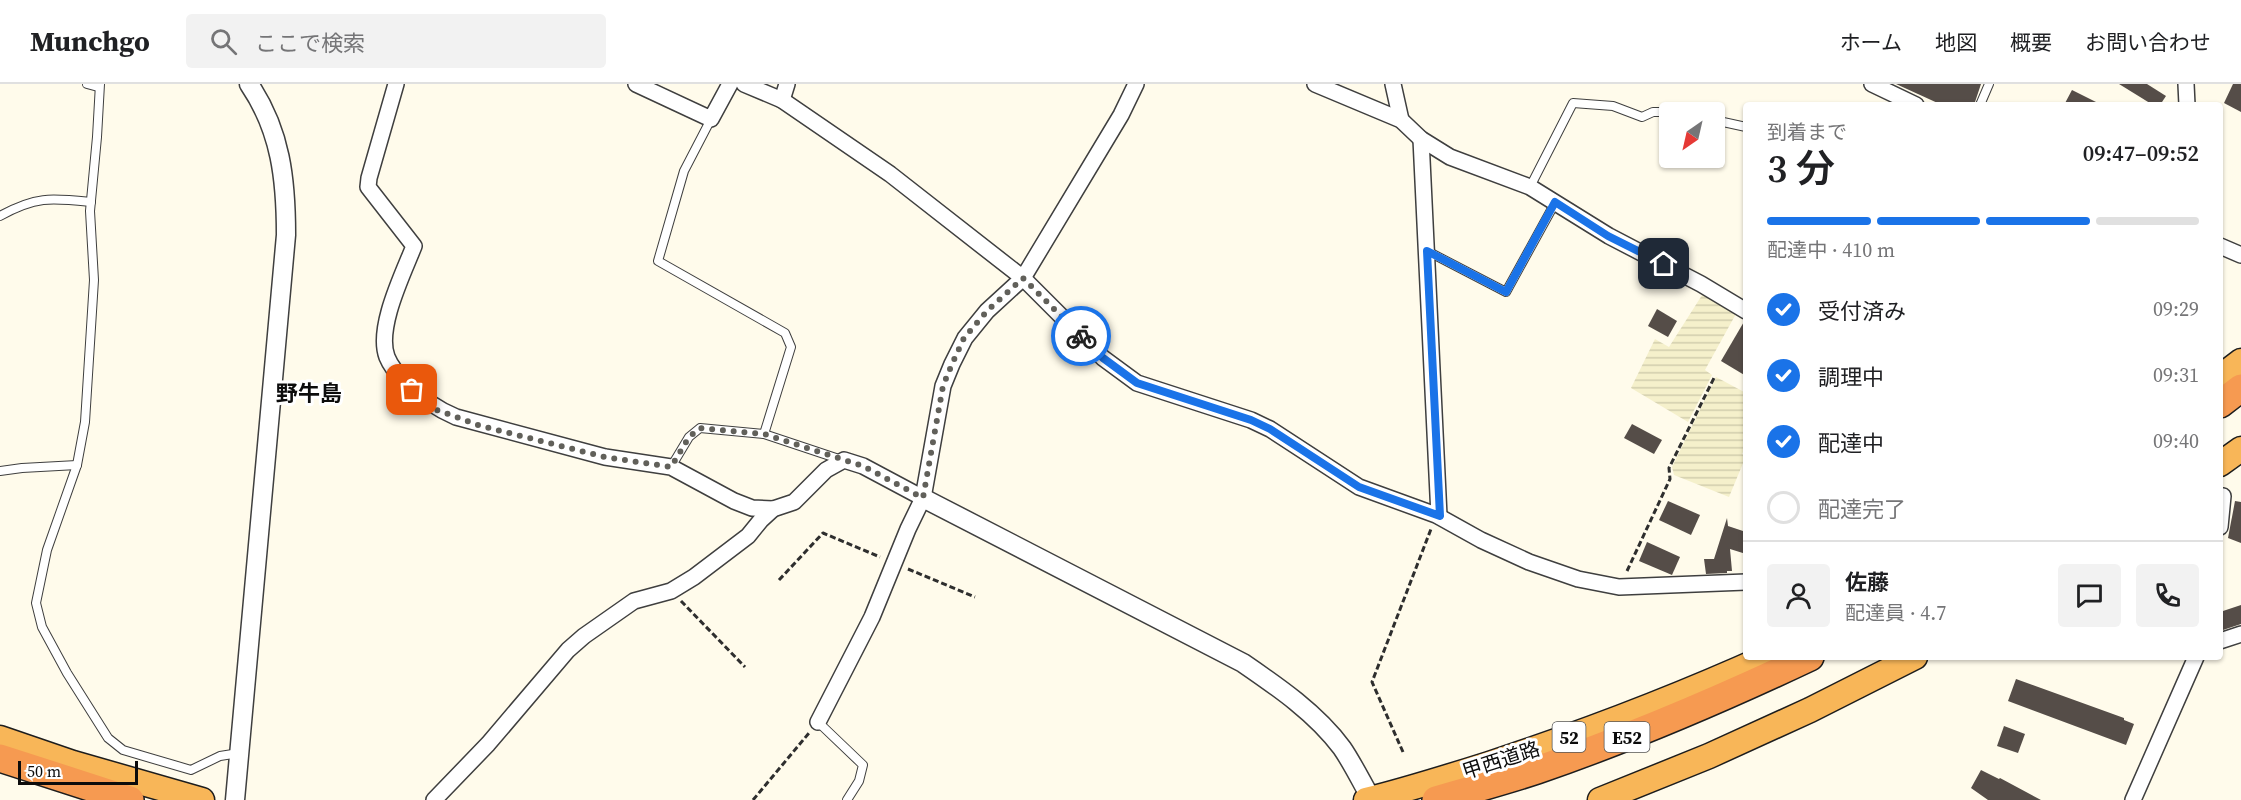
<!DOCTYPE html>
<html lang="ja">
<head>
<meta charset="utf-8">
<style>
	:root { --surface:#fff; --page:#f2f2f2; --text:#202124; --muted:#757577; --line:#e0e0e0; --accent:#1a73e8 }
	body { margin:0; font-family:"Source Serif 4","Noto Sans JP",serif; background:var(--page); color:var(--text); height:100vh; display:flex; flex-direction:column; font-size:22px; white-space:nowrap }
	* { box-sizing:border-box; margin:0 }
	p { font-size:20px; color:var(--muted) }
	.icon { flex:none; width:33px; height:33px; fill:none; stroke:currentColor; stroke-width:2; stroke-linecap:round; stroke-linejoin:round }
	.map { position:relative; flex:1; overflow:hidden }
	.drawer { position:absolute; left:1743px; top:18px; width:480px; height:558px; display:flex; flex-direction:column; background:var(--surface); border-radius:6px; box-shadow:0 2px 4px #0004 }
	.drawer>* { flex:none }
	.needle { width:39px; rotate:214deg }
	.controls { position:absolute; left:1659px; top:18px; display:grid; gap:12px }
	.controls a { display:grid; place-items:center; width:66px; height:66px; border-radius:6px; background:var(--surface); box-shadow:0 2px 4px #0004; font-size:30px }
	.scale { position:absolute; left:18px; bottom:15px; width:120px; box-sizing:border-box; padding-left:6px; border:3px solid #0c0c0c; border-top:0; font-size:16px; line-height:21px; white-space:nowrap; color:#0c0c0c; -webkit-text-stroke:4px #fff; paint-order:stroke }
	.pin { position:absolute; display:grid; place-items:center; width:51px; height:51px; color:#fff; margin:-26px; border-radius:12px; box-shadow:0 3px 9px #0006 }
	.courier { position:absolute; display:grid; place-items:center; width:60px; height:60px; margin:-30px; border:4px solid #1a73e8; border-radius:50%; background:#fff; color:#222; box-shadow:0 2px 8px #0007 }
	.head em { font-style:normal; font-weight:600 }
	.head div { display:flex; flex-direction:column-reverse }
	.head { display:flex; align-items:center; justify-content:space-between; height:102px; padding:0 24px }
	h1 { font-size:39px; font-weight:600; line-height:45px }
	.bar { display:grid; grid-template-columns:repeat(4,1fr); gap:9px 6px; align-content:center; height:72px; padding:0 24px }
	.bar i { height:8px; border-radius:4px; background:var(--line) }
	.bar .active { background:var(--accent) }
	.bar p { grid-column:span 4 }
	.line { display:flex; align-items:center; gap:15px; padding:0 24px; border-top:2px solid var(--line) }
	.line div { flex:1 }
	.round { display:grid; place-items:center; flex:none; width:63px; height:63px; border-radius:6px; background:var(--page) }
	ol { padding:0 24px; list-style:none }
	li { display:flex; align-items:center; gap:18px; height:66px }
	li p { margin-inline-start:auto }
	li .icon { padding:6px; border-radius:50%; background:var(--accent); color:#fff; stroke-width:4 }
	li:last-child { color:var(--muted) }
	li i { width:33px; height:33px; border:3px solid var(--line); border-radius:50% }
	header { display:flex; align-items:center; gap:36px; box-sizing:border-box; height:84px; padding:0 30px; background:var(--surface); border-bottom:2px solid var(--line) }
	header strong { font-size:28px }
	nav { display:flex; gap:33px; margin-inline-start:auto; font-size:21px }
	.search { width:420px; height:54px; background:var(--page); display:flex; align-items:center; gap:15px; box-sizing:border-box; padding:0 21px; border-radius:6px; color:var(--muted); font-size:22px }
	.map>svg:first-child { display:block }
</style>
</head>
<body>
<header>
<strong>Munchgo</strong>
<div class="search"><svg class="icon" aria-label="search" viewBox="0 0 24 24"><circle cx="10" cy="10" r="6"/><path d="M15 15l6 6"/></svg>ここで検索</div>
<nav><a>ホーム</a><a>地図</a><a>概要</a><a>お問い合わせ</a></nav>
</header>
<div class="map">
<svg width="2241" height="716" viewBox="0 0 2241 716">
	<defs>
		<pattern id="farmland-rules" width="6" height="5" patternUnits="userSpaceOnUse" patternTransform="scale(1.5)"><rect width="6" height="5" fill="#f5f0cb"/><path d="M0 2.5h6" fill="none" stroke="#d1cdad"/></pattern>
	</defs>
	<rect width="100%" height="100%" fill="#fffbeb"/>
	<!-- farmland -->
	<g fill="url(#farmland-rules)">
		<path d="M1704,208L1737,228L1705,286L1712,291L1688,338L1631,304L1655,255L1669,263Z"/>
		<path d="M1716,293L1746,309V362L1742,370L1746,372L1729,413L1674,391L1672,383Z"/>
	</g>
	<!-- building -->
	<g fill="#554d48">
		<path d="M1896,0H1981L1974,21H1942Z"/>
		<path d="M2119,0H2147L2166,12L2160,21H2153Z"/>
		<path d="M2233,0H2241V28L2224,19Z"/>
		<path d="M2072,6L2102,21H2064Z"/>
		<path d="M1657,225L1677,237L1668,253L1648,242Z"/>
		<path d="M1745,236L1746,237V292L1721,277Z"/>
		<path d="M1632,340L1662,356L1654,370L1624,354Z"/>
		<path d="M1668,417L1700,431L1691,451L1659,436Z"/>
		<path d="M2235,417L2241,418V459L2228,454Z"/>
		<path d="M1727,434L1728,442L1746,448V470L1730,465L1732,487H1727V489L1706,490L1704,475H1714Z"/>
		<path d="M1647,458L1680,473L1672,491L1639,477Z"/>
		<path d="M2241,521V540L2223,546L2220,528Z"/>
		<path d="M2016,595L2124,634V636L2134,640L2126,661L2008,617Z"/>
		<path d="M2004,642L2025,650L2018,669L1997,662Z"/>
		<path d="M1981,686L1999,695L2000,694L2041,716H1988L1971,704Z"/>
	</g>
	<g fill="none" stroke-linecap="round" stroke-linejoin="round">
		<!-- service casing -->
		<g stroke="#3f3f3f" stroke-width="10">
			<g id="service">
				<path d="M87,0L98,3"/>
				<path d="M100,0L97,53L90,127L94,196L85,338L77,381L47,466L36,519L42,543L67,589L108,654L123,666L191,686L220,672L239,669"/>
				<path d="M1980,21L1989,0"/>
				<path d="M711,35L684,87L658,177L785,249L791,263L764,350"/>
				<path d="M1714,36L1746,43"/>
				<path d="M1530,103L1573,19L1613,22L1642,33L1653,28H1684"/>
				<path d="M0,132C36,112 51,114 91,118"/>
				<path d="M1427,167L1506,208L1555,119"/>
				<path d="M671,383L689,353L700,344L764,350L842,376"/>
				<path d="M0,387L22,384L77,381"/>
				<path d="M818,638L863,681L859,697L847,716"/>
			</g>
		</g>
		<!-- minor casing -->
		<g stroke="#3f3f3f" stroke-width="18">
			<g id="minor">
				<path d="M396,0L369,94L368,103L414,162C403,190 376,244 387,273C391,283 399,292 406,299C421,314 437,325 456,333L605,373L671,383L734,417L752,424L773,425"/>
				<path d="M636,0L711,35L730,0"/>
				<path d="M744,0L782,16L890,90L1023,194L1103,274L1137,299L1251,336L1270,345L1359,403L1436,431L1481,456L1529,478L1578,495L1619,503L1746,498"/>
				<path d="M1315,0L1401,36L1421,55L1450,73L1530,103L1609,152L1701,200L1746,227"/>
				<path d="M1393,0L1401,36"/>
				<path d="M1872,0L1916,21"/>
				<path d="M2186,0L2187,21"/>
				<path d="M782,16L787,0"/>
				<path d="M1421,55L1439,432"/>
				<path d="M2220,162L2241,171"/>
				<path d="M2220,443L2223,412"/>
				<path d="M2220,557L2241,550"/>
				<path d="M818,638L872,533L908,445L923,414L943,302L952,280L965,254L987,227L1023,194L1121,31L1136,0"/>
				<path d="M434,716L488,660L568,566L584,552L634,517L671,507L694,493L748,452L761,436L773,425L794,418L826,386L844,376L863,382L923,414"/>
				<path d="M2133,716L2196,573"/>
			</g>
		</g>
		<!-- tertiary casing -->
		<g stroke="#3f3f3f" stroke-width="21">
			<g id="tertiary">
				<path d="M923,414L1243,579C1278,603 1316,629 1342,664C1353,680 1362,699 1372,716"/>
				<path d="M235,716L286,151C286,96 281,47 249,0"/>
			</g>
		</g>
		<!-- trunk casing -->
		<g stroke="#1d1d1d" stroke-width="27">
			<g id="trunk">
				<path d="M2220,293L2241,277"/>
				<path d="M2220,380L2241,365"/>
				<path d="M0,654L73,679L202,716"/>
				<path d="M1366,716C1407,706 1448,693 1489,680C1583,649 1675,614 1766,573"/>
				<path d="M1600,716L1709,672L1810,626L1915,573"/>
			</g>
		</g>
		<!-- motorway casing -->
		<g stroke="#1d1d1d" stroke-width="30">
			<g id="motorway">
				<path d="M2220,320L2241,304"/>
				<path d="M0,674L130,716"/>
				<path d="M1436,716C1470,706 1504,697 1537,686C1630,654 1721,615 1810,573"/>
			</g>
		</g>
		<!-- path -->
		<g stroke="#2e2e2e" stroke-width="3" stroke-dasharray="6 3" stroke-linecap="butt">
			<path d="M908,485L975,513"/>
			<path d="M1627,487L1670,395L1669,384L1714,294"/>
			<path d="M779,496L823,449L880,473"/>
			<path d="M681,517L745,583"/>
			<path d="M1403,668L1372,598L1431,445"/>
			<path d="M753,716L809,649"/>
		</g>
		<!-- service -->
		<use href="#service" stroke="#fff" stroke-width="8"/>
		<!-- minor -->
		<use href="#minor" stroke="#fff" stroke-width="15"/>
		<!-- tertiary -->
		<use href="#tertiary" stroke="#fff" stroke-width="18"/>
		<!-- trunk -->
		<use href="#trunk" stroke="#f8b658" stroke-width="24"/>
		<!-- motorway -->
		<use href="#motorway" stroke="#f69a51" stroke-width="27"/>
	</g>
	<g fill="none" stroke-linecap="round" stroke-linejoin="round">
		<!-- done -->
		<path stroke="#61605a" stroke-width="6" stroke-dasharray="0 10.8" d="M412,306L437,326L481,342L605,373L671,383L689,353L700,344L764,350L863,382L923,414L943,302L952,280L964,254L987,227L1023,194L1081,252"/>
		<!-- route -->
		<path stroke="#1a73e8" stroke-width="8" d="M1081,252L1103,274L1137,299L1251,336L1270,345L1359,403L1440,432L1427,167L1506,208L1555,118L1608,152L1664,180"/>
	</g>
	<g text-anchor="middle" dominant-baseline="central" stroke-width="6" stroke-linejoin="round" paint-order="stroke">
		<!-- shield labels -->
		<g fill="#fff" stroke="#555" stroke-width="1.5">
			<rect x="1552.5" y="638" width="33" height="30" rx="4.5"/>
			<rect x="1604.5" y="638" width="45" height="30" rx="4.5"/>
		</g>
		<g font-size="18" font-weight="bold" fill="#0c0c0c">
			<text x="1569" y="653">52</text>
			<text x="1627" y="653">E52</text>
		</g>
		<!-- street labels -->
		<g font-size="20" fill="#0c0c0c" stroke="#fff">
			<text transform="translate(1501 676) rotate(-18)">甲西道路</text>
		</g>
		<!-- quarter labels -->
		<g font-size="22" font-weight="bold" fill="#0c0c0c" stroke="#fff">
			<text x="309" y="309">野牛島</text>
		</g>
	</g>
</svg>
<div class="controls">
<a><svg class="needle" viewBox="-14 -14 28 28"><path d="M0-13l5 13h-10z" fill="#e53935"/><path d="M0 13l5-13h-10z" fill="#757577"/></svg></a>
</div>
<div class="scale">50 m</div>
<div class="pin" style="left:412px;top:306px;background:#ea580c"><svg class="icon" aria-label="bag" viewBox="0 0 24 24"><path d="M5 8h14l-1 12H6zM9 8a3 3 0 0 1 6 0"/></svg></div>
<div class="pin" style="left:1664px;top:180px;background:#1f2937"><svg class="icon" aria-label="home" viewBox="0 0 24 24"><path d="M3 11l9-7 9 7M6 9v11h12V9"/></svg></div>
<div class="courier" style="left:1081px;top:252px"><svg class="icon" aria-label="bike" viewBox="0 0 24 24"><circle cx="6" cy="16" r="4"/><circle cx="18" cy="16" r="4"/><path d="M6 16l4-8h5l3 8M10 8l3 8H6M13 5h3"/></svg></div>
<section class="drawer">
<div class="head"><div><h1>3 分</h1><p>到着まで</p></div><em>09:47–09:52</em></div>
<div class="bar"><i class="active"></i><i class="active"></i><i class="active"></i><i></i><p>配達中 · 410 m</p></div>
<ol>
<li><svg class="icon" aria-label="check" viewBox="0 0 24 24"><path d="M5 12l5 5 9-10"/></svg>受付済み<p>09:29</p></li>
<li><svg class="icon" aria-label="check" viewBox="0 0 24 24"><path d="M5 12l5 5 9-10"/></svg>調理中<p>09:31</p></li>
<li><svg class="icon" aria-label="check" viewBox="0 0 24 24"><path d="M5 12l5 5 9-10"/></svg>配達中<p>09:40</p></li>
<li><i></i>配達完了</li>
</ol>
<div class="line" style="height:108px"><a class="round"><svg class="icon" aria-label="person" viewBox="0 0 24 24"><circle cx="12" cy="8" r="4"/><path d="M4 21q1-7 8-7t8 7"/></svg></a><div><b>佐藤</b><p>配達員 · 4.7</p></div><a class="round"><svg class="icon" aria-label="chat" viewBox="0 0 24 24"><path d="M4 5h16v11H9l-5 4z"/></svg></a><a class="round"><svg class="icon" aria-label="phone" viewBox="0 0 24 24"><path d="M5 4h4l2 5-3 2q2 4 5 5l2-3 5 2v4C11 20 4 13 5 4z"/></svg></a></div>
</section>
</div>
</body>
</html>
